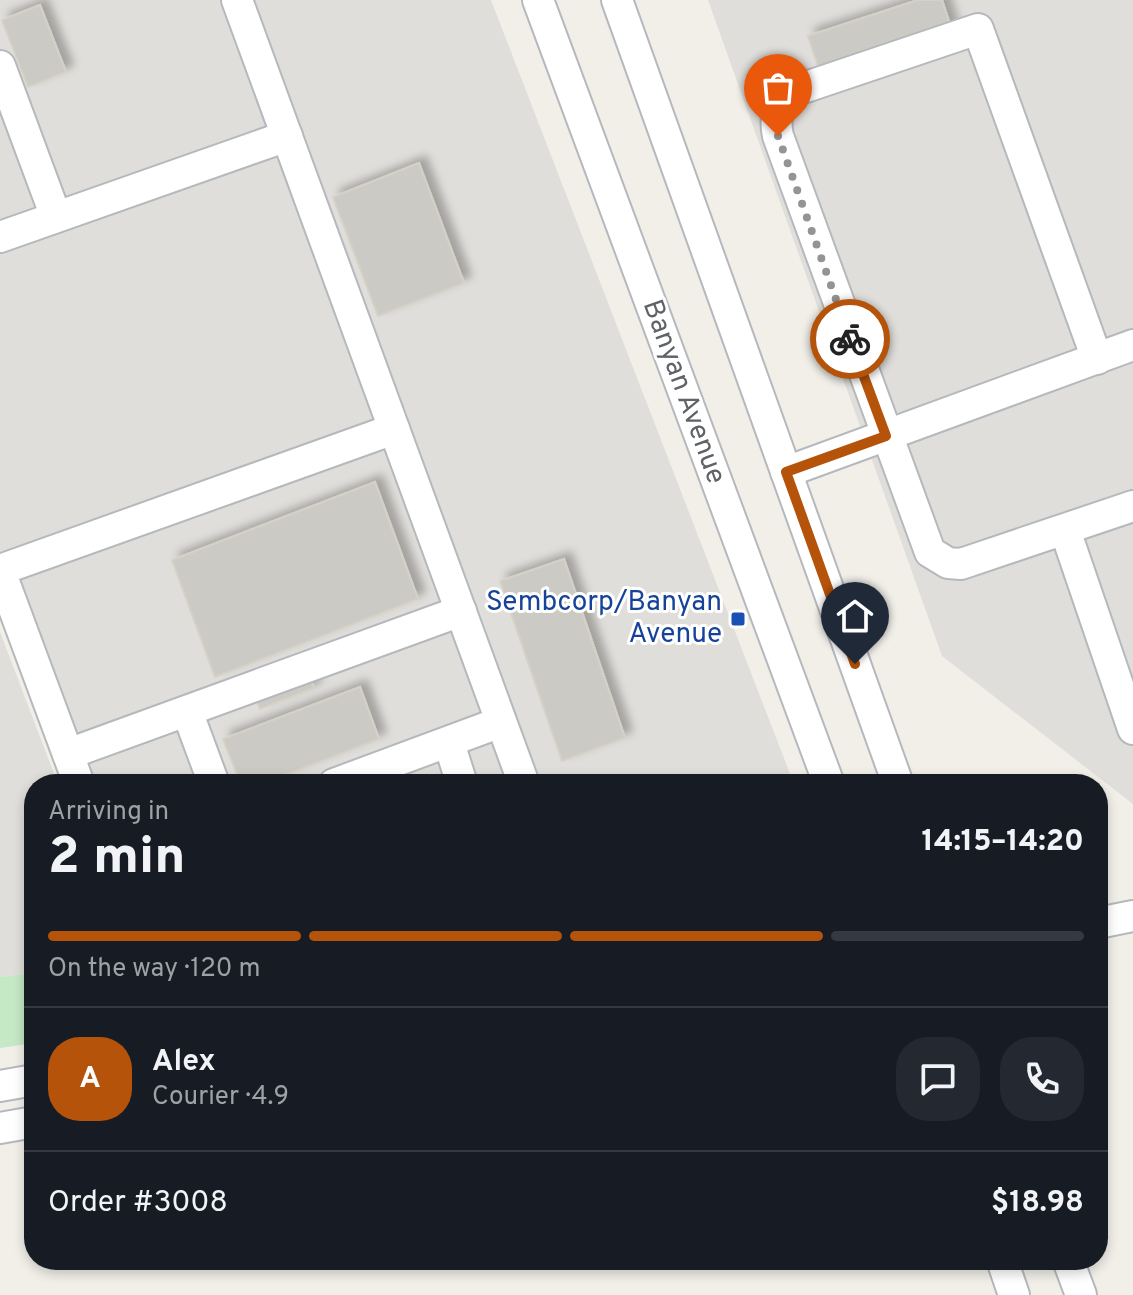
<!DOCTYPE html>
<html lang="en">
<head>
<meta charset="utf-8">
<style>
	:root { --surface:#171b24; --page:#242831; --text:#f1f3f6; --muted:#9ea1a6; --line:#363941; --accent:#b45309 }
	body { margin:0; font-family:Overpass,sans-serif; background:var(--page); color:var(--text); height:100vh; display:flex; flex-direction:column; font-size:30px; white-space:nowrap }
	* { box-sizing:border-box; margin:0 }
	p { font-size:26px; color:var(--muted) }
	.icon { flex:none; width:44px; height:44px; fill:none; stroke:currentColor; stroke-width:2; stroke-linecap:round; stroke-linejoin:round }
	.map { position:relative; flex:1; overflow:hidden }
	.sheet { position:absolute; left:24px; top:774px; width:1084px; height:496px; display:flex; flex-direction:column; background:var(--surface); border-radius:32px; box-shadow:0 4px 12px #0003 }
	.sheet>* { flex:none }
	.pin { position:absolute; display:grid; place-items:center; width:68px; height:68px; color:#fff; margin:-82px -34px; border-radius:50% 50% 50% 0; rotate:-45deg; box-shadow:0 0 8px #0007 }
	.pin .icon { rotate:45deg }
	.courier { position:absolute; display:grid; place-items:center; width:80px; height:80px; margin:-40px; border:6px solid #b45309; border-radius:50%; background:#fff; color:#222; box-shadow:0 2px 10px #0007 }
	.head em { font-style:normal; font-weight:800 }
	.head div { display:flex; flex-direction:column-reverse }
	.head { display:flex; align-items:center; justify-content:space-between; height:136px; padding:0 24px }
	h1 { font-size:52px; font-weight:800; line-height:60px }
	.bar { display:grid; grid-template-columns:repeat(4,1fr); gap:12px 8px; align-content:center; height:96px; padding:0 24px }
	.bar i { height:10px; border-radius:6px; background:var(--line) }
	.bar .active { background:var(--accent) }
	.bar p { grid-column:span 4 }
	.line { display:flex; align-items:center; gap:20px; padding:0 24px; border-top:2px solid var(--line) }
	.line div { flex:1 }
	.round { display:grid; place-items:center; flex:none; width:84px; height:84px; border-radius:32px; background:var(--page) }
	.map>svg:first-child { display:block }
</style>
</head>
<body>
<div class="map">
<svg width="1133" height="1295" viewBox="0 0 1133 1295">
	<defs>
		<filter id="shadow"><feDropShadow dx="7" dy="-7" stdDeviation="4" flood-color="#0004"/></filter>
	</defs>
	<rect width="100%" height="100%" fill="#f1efe8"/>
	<!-- industrial -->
	<g fill="#e0deda">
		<path d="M0,0H491L794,784H64L0,614Z"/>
		<path d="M708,0H1133V804L942,656Z"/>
		<path d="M0,632L58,784H34V973L0,977Z"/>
	</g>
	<!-- green -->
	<path fill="#c5e8c5" d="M34,973V1043L0,1048V977Z"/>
	<!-- building -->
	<g fill="#cccac5" stroke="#d6d1c6" stroke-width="2" filter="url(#shadow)">
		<path d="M918,0H942L953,34L822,78L808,36Z"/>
		<path d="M40,5L66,72L28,87L2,20Z"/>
		<path d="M419,163L464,283L378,316L333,197Z"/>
		<path d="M375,482L418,599L215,677L172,560Z"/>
		<path d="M564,559L625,738L562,761L500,581Z"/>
		<path d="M308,674L314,688L260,709L254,695Z"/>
		<path d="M360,687L379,739L261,784H241L223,739Z"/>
	</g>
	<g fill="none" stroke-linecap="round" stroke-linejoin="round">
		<!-- minor casing -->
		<g stroke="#b5b8bc" stroke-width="34">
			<g id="minor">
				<path d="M237,0L524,784"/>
				<path d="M538,0L829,784"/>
				<path d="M617,0L898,784"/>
				<path d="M0,66L56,217"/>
				<path d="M0,237L287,136"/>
				<path d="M1097,359L978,29L800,89C780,101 773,113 778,136L930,552L948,563L961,564L1133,506"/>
				<path d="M786,472L1133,345"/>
				<path d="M1065,530L1133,729"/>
				<path d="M0,570L394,429"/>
				<path d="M0,571L79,784"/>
				<path d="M187,711L214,784"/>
				<path d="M449,743L462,784"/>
				<path d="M68,754L461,611"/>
				<path d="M334,784L501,722"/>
				<path d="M1098,923L1133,916"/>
				<path d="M0,1086L34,1080"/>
				<path d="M0,1128L34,1122"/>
				<path d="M1002,1260L1014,1295"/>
				<path d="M1068,1260L1081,1295"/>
			</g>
		</g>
		<!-- minor -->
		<use href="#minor" stroke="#fff" stroke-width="30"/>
	</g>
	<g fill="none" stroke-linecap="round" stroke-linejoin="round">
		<!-- done -->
		<path stroke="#929495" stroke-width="8" stroke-dasharray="0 14.4" d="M778,136L850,339"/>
		<!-- route -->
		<path stroke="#b45309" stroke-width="10" d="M850,339L886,436L786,472L855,664"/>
	</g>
	<!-- markers -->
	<rect fill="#1a4fb4" stroke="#fff" stroke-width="3" x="730" y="611" width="16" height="16" rx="4"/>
	<g text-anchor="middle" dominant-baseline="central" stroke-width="6" stroke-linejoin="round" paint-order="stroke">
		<!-- street labels -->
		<g font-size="28" fill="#5f6368" stroke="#fff">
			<text transform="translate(683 392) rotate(70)">Banyan Avenue</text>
		</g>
		<!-- transit labels -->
		<g font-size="28" fill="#164399" stroke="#fff" text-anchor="end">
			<text x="722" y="603">Sembcorp/Banyan<tspan x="722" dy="32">Avenue</tspan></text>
		</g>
	</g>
</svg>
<div class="pin" style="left:778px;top:136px;background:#ea580c"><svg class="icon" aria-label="bag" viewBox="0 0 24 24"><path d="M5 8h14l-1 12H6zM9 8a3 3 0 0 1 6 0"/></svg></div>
<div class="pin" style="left:855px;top:664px;background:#1f2937"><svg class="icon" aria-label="home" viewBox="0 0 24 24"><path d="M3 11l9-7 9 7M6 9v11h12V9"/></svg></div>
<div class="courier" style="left:850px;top:339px"><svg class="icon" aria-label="bike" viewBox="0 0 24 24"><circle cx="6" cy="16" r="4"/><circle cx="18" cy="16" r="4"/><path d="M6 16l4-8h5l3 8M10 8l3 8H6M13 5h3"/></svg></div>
<section class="sheet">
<div class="head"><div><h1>2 min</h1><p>Arriving in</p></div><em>14:15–14:20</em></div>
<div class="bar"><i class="active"></i><i class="active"></i><i class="active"></i><i></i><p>On the way · 120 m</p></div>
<div class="line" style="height:144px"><b class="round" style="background:var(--accent);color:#fff">A</b><div><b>Alex</b><p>Courier · 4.9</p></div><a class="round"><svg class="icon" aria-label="chat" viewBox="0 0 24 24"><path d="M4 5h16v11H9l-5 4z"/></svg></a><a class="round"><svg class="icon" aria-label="phone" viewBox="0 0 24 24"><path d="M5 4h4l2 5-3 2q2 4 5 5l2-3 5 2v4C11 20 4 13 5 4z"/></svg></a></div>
<div class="line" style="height:104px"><div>Order #3008</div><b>$18.98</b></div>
</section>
</div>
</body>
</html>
